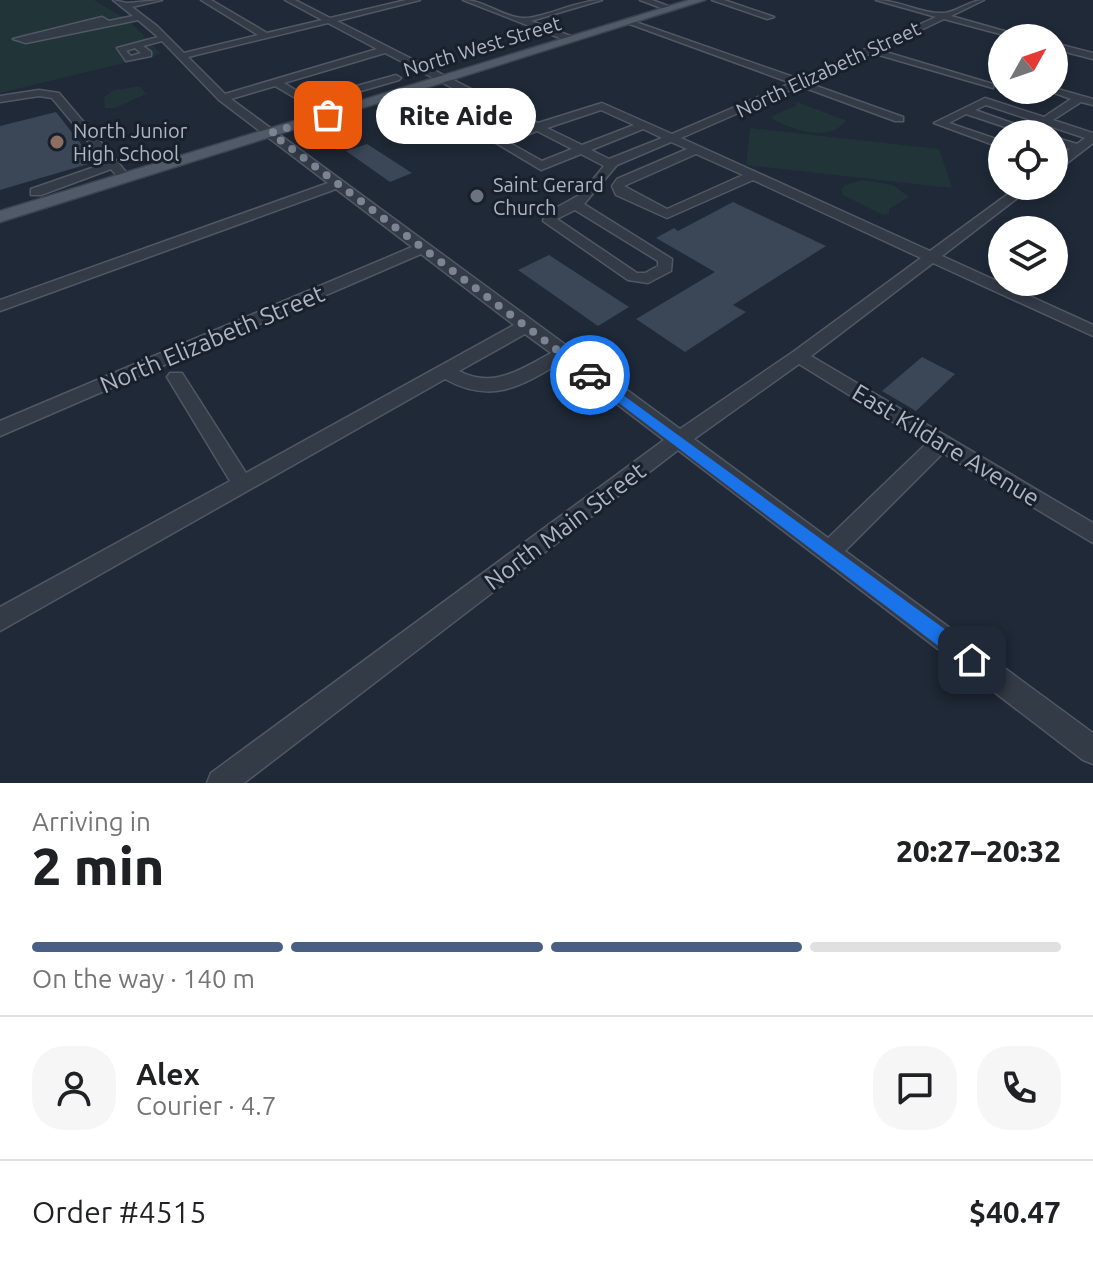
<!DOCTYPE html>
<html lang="en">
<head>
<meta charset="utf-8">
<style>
	:root { --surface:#fff; --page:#f6f6f6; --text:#202124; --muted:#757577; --line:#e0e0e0; --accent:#4a5f84 }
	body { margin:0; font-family:Ubuntu,sans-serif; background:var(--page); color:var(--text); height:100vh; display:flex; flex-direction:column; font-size:30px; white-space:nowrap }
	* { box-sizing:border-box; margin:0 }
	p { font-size:26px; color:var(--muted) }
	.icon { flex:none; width:44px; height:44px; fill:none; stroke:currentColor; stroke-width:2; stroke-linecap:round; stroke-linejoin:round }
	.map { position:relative; height:783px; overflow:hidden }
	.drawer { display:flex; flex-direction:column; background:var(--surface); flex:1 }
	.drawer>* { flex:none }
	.needle { width:52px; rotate:50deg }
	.fabs { position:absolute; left:988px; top:24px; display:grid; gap:16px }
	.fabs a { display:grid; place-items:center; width:80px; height:80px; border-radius:50%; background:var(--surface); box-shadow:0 4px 12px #0003; font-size:40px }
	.pin { position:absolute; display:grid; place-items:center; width:68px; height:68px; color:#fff; margin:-34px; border-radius:16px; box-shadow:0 4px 12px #0006 }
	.courier { position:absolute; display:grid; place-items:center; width:80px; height:80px; margin:-40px; border:6px solid #1a73e8; border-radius:50%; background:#fff; color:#222; box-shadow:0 2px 10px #0007 }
	.bubble { position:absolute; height:56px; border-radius:28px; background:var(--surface); box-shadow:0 4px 12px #0003; font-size:26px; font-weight:800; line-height:56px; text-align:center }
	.headline em { font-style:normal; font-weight:800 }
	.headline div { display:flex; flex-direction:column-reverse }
	.headline { display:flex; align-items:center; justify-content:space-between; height:136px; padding:0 32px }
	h1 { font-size:52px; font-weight:800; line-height:60px }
	.bar { display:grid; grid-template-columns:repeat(4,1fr); gap:12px 8px; align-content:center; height:96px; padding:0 32px }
	.bar i { height:10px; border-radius:6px; background:var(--line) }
	.bar .current { background:var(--accent) }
	.bar p { grid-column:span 4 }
	.line { display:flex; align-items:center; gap:20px; padding:0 32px; border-top:2px solid var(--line) }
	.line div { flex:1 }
	.round { display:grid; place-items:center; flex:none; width:84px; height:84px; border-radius:32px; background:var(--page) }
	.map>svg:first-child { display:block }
</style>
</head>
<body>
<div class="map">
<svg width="1093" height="783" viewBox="0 0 1093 783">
	<rect width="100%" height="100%" fill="#1f2937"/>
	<!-- green -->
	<g fill="#213538">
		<path d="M0,0H94L130,21L161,54L0,93Z"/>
		<path d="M135,87H141L146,94L115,108H105L104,97L114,90Z"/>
		<path d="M797,102L847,121C827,142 795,131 773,119L772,116L796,106Z"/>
		<path d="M750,128L939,149L952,188L746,165Z"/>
		<path d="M863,180L893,185L909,197L889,209V214L883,215L843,195L841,190L845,185Z"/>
	</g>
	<!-- building -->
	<g fill="#3b4757">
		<path d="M56,112L95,162L0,190V126Z"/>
		<path d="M367,144L412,173L390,182L346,151Z"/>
		<path d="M733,202L826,246L733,305L746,312L685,352L636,319L715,272L656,238L674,228L678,231Z"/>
		<path d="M549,255L629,307L598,326L518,270Z"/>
		<path d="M922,357L955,374L916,411L882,391Z"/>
	</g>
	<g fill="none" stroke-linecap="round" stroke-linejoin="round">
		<!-- minor casing -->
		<g stroke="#505865" stroke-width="3">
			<g id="minor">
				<path d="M113,0L127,3L162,0L132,7L157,26L184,53L258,35L201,0H211L267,33L322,20L285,0H295L330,18L406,0H420L337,21L538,123L602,103L672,134L791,83L627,23V19L799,79L936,17L876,0C899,0 919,13 941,13C955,14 968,0 984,0L951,16L1029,38H1015L944,19L879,50L993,84V88L872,53L808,83L903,117V121H895L800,86L681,138L930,251L1019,186H1033L942,256L1093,325V336L933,263L811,356L1093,523V543L943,453L845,551L1093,733V764L1083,760L678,450L244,783H207L211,773L664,440L562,362C521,386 492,405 445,379L0,631V607L230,481L167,377L170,373H182L246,473L514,325L421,254L0,436V421L412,247L336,189L0,311V300L328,183L219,100L162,41L143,46L151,52V56L126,61L117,48L158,37L138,20L26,43L13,39L102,17L109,21L133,16ZM328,23L377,49L225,94L188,57ZM135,48L141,53L131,56L126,51ZM385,53L528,127L501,136L496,143L541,170L581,154L604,166L581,194L545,214L543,221L628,280L648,283L671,271L672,259L584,204L617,165L671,142L687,149L617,179L612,186L616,195L667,218L753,180L921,258L793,352L680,429L231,99L275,86L309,106L399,80L401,78L396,75L310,99L284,83ZM601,110L634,125L582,145L547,128ZM643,129L662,138L609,159L591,150ZM537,131L572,149L542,161L508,142ZM696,154L743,175L667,209L624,186ZM575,210L658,261V266L645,273H637L557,219ZM525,334L551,353C520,370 493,389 459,371ZM799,364L927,443L828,538L694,439Z"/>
				<path d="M463,0C485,0 502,17 523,18C542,19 577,0 602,0L531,21L573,37L570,42Z"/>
				<path d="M640,0H652L676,9L669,11Z"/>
				<path d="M712,0H724L774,17L767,19Z"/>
				<path d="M1054,43L1093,53V59L1054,49Z"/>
				<path d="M1054,88L1093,99V105L1081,102L1053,120L1093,133V143L1058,170L1054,171V161L1070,149L1054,144V137L1077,144L1085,138L986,105L975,110L1043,134H1026L966,114L949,123L1002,141V148L934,123L985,98L1044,117L1071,99L1046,90Z"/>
				<path d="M39,90L59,93L131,178L129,181H121L111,169L41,195H31V189L106,163L52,98L39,96L0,102V96Z"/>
			</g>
		</g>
		<!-- major casing -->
		<g stroke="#3c4451" stroke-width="3">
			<path id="major" d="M689,0H705L0,222V211Z"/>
		</g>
		<!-- minor -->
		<use href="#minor" fill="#333b47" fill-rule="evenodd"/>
		<!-- major -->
		<use href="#major" fill="#505a68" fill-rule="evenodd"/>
	</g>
	<!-- route -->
	<path fill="#1a73e8" d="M590,371L979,654V667H966L586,378L584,375Z"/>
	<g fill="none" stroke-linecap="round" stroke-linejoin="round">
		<!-- done -->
		<path stroke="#7b8493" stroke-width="8" stroke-dasharray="0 14.4" d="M328,115L271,133L590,375"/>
	</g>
	<!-- markers -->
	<circle fill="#8d6e63" stroke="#18202c" stroke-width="3" cx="57" cy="142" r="8"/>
	<circle fill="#6b7280" stroke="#18202c" stroke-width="3" cx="477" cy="196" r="8"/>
	<g text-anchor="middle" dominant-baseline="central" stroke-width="6" stroke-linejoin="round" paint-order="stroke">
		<!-- far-street labels -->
		<g font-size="20" fill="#adb5c4" stroke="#18202c">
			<text transform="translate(482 46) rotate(-17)">North West Street</text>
			<text transform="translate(828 69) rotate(-25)">North Elizabeth Street</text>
		</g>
		<!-- far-poi labels -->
		<g font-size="20" fill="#adb5c4" stroke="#18202c" text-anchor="start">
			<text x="73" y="130">North Junior<tspan x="73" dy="23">High School</tspan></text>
			<text x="493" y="184">Saint Gerard<tspan x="493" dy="23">Church</tspan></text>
		</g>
		<!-- street labels -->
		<g font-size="24" fill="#adb5c4" stroke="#18202c">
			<text transform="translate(212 339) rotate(-23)">North Elizabeth Street</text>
			<text transform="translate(946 445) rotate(31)">East Kildare Avenue</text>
			<text transform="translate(565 526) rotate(-37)">North Main Street</text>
		</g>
	</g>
</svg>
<div class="fabs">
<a><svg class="needle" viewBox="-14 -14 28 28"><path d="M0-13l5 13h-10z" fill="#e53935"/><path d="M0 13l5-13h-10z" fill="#757577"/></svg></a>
<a><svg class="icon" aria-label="locate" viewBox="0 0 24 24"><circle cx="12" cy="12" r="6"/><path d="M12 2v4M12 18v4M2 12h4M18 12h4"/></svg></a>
<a><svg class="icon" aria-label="layers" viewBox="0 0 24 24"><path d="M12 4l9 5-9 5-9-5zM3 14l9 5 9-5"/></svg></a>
</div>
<div class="pin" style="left:328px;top:115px;background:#ea580c"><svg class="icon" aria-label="bag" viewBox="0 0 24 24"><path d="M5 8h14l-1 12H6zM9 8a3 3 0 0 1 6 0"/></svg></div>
<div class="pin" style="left:972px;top:660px;background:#1f2937"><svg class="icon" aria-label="home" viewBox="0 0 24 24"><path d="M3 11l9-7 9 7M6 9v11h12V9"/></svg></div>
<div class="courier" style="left:590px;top:375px"><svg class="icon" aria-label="car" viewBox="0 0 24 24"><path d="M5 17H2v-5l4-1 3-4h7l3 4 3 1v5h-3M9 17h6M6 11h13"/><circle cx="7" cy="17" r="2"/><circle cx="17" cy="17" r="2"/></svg></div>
<div class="bubble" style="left:376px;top:88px;width:160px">Rite Aide</div>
</div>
<section class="drawer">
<div class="headline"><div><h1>2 min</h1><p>Arriving in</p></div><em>20:27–20:32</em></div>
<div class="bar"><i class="current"></i><i class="current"></i><i class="current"></i><i></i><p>On the way · 140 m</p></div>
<div class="line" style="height:144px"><a class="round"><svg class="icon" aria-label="person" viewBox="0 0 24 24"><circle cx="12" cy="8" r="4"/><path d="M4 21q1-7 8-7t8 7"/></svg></a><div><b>Alex</b><p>Courier · 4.7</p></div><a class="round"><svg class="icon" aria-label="chat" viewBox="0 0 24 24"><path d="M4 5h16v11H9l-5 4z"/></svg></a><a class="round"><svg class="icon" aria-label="phone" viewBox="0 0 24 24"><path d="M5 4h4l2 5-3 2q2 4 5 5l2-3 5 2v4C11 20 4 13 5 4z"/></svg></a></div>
<div class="line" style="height:104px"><div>Order #4515</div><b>$40.47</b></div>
</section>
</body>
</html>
